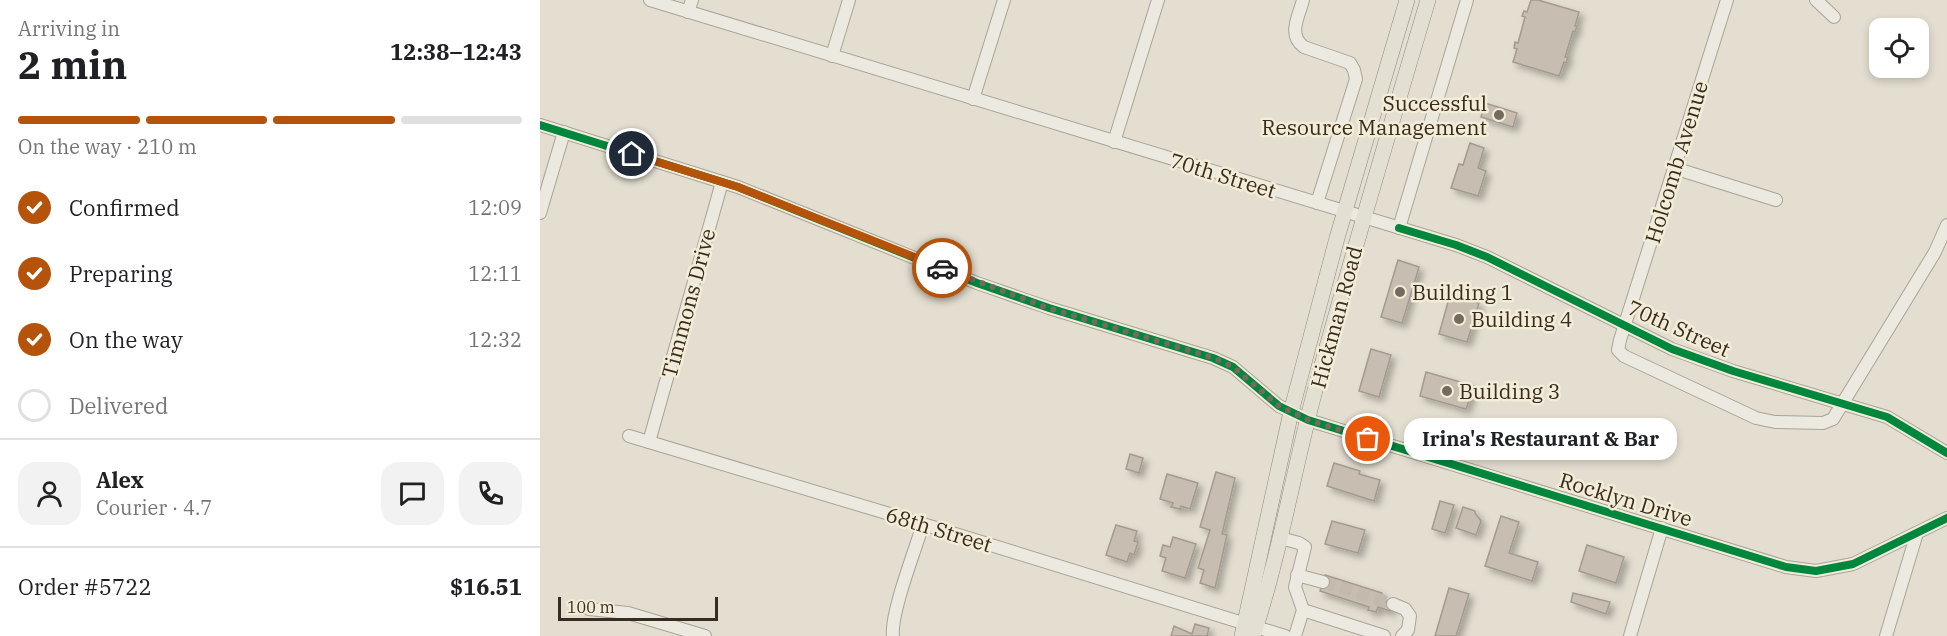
<!DOCTYPE html>
<html lang="en">
<head>
<meta charset="utf-8">
<style>
	:root { --surface:#fff; --page:#f2f2f2; --text:#202124; --muted:#757577; --line:#e0e0e0; --accent:#b45309 }
	body { margin:0; font-family:"IBM Plex Serif",serif; background:var(--page); color:var(--text); height:100vh; display:flex; flex-direction:column; font-size:22px; white-space:nowrap }
	* { box-sizing:border-box; margin:0 }
	p { font-size:20px; color:var(--muted) }
	.icon { flex:none; width:33px; height:33px; fill:none; stroke:currentColor; stroke-width:2; stroke-linecap:round; stroke-linejoin:round }
	.map { position:relative; flex:1; overflow:hidden }
	.sheet { display:flex; flex-direction:column; background:var(--surface); width:540px }
	.sheet>* { flex:none }
	.tools { position:absolute; left:1329px; top:18px; display:grid; gap:12px }
	.tools a { display:grid; place-items:center; width:60px; height:60px; border-radius:12px; background:var(--surface); box-shadow:0 3px 9px #0003; font-size:30px }
	.scale { position:absolute; left:18px; bottom:15px; width:160px; box-sizing:border-box; padding-left:6px; border:3px solid #382c21; border-top:0; font-size:16px; line-height:21px; white-space:nowrap; color:#382c21; -webkit-text-stroke:4px #f3ecd7; paint-order:stroke }
	.pin { position:absolute; display:grid; place-items:center; width:51px; height:51px; color:#fff; margin:-26px; border:3px solid #fff; border-radius:50%; box-shadow:0 2px 6px #0007 }
	.courier { position:absolute; display:grid; place-items:center; width:60px; height:60px; margin:-30px; border:4px solid #b45309; border-radius:50%; background:#fff; color:#222; box-shadow:0 2px 8px #0007 }
	.bubble { position:absolute; height:42px; border-radius:18px; background:var(--surface); box-shadow:0 3px 9px #0003; font-size:20px; font-weight:800; line-height:42px; text-align:center }
	.headline em { font-style:normal; font-weight:800 }
	.headline div { display:flex; flex-direction:column-reverse }
	.headline { display:flex; align-items:center; justify-content:space-between; height:102px; padding:0 18px }
	h1 { font-size:39px; font-weight:800; line-height:45px }
	.bar { display:grid; grid-template-columns:repeat(4,1fr); gap:9px 6px; align-content:center; height:72px; padding:0 18px }
	.bar i { height:8px; border-radius:4px; background:var(--line) }
	.bar .current { background:var(--accent) }
	.bar p { grid-column:span 4 }
	.line { display:flex; align-items:center; gap:15px; padding:0 18px; border-top:2px solid var(--line) }
	.line div { flex:1 }
	.round { display:grid; place-items:center; flex:none; width:63px; height:63px; border-radius:18px; background:var(--page) }
	ol { padding:0 18px; list-style:none }
	li { display:flex; align-items:center; gap:18px; height:66px }
	li p { margin-inline-start:auto }
	li .icon { padding:6px; border-radius:50%; background:var(--accent); color:#fff; stroke-width:4 }
	li:last-child { color:var(--muted) }
	li i { width:33px; height:33px; border:3px solid var(--line); border-radius:50% }
	main { display:flex; flex:1; min-height:0 }
	.map>svg:first-child { display:block }
</style>
</head>
<body>
<main>
<section class="sheet">
<div class="headline"><div><h1>2 min</h1><p>Arriving in</p></div><em>12:38–12:43</em></div>
<div class="bar"><i class="current"></i><i class="current"></i><i class="current"></i><i></i><p>On the way · 210 m</p></div>
<ol>
<li><svg class="icon" aria-label="check" viewBox="0 0 24 24"><path d="M5 12l5 5 9-10"/></svg>Confirmed<p>12:09</p></li>
<li><svg class="icon" aria-label="check" viewBox="0 0 24 24"><path d="M5 12l5 5 9-10"/></svg>Preparing<p>12:11</p></li>
<li><svg class="icon" aria-label="check" viewBox="0 0 24 24"><path d="M5 12l5 5 9-10"/></svg>On the way<p>12:32</p></li>
<li><i></i>Delivered</li>
</ol>
<div class="line" style="height:108px"><a class="round"><svg class="icon" aria-label="person" viewBox="0 0 24 24"><circle cx="12" cy="8" r="4"/><path d="M4 21q1-7 8-7t8 7"/></svg></a><div><b>Alex</b><p>Courier · 4.7</p></div><a class="round"><svg class="icon" aria-label="chat" viewBox="0 0 24 24"><path d="M4 5h16v11H9l-5 4z"/></svg></a><a class="round"><svg class="icon" aria-label="phone" viewBox="0 0 24 24"><path d="M5 4h4l2 5-3 2q2 4 5 5l2-3 5 2v4C11 20 4 13 5 4z"/></svg></a></div>
<div class="line" style="height:78px"><div>Order #5722</div><b>$16.51</b></div>
</section>
<div class="map">
<svg width="1407" height="636" viewBox="0 0 1407 636">
	<defs>
		<filter id="shadow"><feDropShadow dx="4.5" dy="4.5" stdDeviation="3" flood-color="#0004"/></filter>
	</defs>
	<rect width="100%" height="100%" fill="#e3ded0"/>
	<!-- building -->
	<g fill="#c7beb1" stroke="#a49a8f" stroke-width="1.5" filter="url(#shadow)">
		<path d="M991,0H998L1039,12L1035,26H1037L1035,32L1033,31L1025,57H1028L1026,63L1024,62L1019,76L973,62L977,49L974,48L975,42L978,43L985,17L982,16L984,11L987,12Z"/>
		<path d="M945,103L977,113L973,127L941,117Z"/>
		<path d="M930,143L944,148L938,168L946,171L938,196L911,188L919,164L923,165Z"/>
		<path d="M858,260L879,267L862,323L841,317Z"/>
		<path d="M910,295L939,303L927,342L899,334Z"/>
		<path d="M831,349L851,355L839,397L819,391Z"/>
		<path d="M886,372L934,386L926,409L880,396Z"/>
		<path d="M590,454L603,458L599,473L586,469Z"/>
		<path d="M794,463L820,471L819,474L840,480L834,501L787,486Z"/>
		<path d="M676,472L695,478L682,534L687,535L675,588L660,583L664,570L658,568L670,530L660,527Z"/>
		<path d="M627,474L658,483L650,509L641,506L640,509L631,507L633,503L620,499Z"/>
		<path d="M900,501L914,505L905,533L892,529Z"/>
		<path d="M923,507L935,511V513L941,521L936,535L916,528Z"/>
		<path d="M961,516L979,522L969,553L998,562L992,581L945,566Z"/>
		<path d="M792,521L825,530L818,553L785,544Z"/>
		<path d="M576,525L597,531L594,541L598,542L594,555L590,553L587,562L566,555Z"/>
		<path d="M633,537L656,544L645,578L622,571L626,558L620,556L623,545L630,547Z"/>
		<path d="M1047,545L1084,557L1076,583L1039,571Z"/>
		<path d="M785,575L842,593L840,600L853,604L850,611L838,607L836,612L828,610L829,607L780,591Z"/>
		<path d="M909,588L929,594L916,636H895Z"/>
		<path d="M1033,593L1070,602L1066,614L1031,602Z"/>
		<path d="M655,624L669,628L667,636H631L634,626L652,634Z"/>
	</g>
	<g fill="none" stroke-linecap="round" stroke-linejoin="round">
		<!-- minor-tunnel -->
		<path stroke="#c1baad" stroke-width="12" stroke-dasharray="12 6" stroke-linecap="butt" d="M783,582L853,604"/>
		<!-- minor casing -->
		<g stroke="#a9a398" stroke-width="14">
			<g id="minor">
				<path d="M110,0L916,245L947,257L1132,349L1193,371L1347,417L1407,453"/>
				<path d="M763,0C759,16 747,35 764,47L810,63L814,70L816,79L777,203"/>
				<path d="M1187,0L1080,340L1078,350L1084,356L1216,418L1235,422L1283,423L1293,419L1395,252L1407,225"/>
				<path d="M1276,0L1294,17"/>
				<path d="M148,12L152,0"/>
				<path d="M292,56L309,0"/>
				<path d="M433,99L464,0"/>
				<path d="M0,125L198,187L437,283L509,308L673,358L693,367L739,406L768,420L1246,567L1276,571L1313,564L1407,518"/>
				<path d="M574,142L618,0"/>
				<path d="M1134,168L1236,200"/>
				<path d="M0,213L24,132"/>
				<path d="M859,228L927,0"/>
				<path d="M89,436L383,524L745,636"/>
				<path d="M109,442L182,182"/>
				<path d="M740,538L759,543L765,547L755,587L763,610L755,636"/>
				<path d="M757,575L783,582"/>
				<path d="M853,604L865,609L870,616L868,630L862,636"/>
				<path d="M49,609L88,613L165,636"/>
				<path d="M763,610L844,636"/>
				<path d="M353,636C350,614 376,548 383,524"/>
				<path d="M1090,636L1122,528"/>
				<path d="M1346,636L1377,533"/>
			</g>
		</g>
		<!-- major casing -->
		<g stroke="#8f897f" stroke-width="16">
			<g id="major">
				<path d="M702,636L751,412L797,238L867,0"/>
				<path d="M713,636C739,557 753,474 774,394C810,262 849,131 888,0"/>
			</g>
		</g>
		<!-- minor -->
		<use href="#minor" stroke="#ece9e1" stroke-width="12"/>
		<!-- major -->
		<use href="#major" stroke="#e3dfd3" stroke-width="15"/>
		<!-- cycleway casing -->
		<g stroke="#f3ecd7" stroke-width="11">
			<g id="cycleway">
				<path d="M0,125L198,187L437,283L509,308L673,358L693,367L739,406L768,420L1246,567L1276,571L1313,564L1407,518"/>
				<path d="M859,228L916,245L947,257L1132,349L1193,371L1347,417L1407,453"/>
			</g>
		</g>
		<!-- cycleway -->
		<use href="#cycleway" stroke="#00873e" stroke-width="8"/>
	</g>
	<g fill="none" stroke-linecap="round" stroke-linejoin="round">
		<!-- done -->
		<path stroke="#746a5e" stroke-width="6" stroke-dasharray="0 10.8" d="M402,268L508,308L674,358L693,367L739,406L768,420L828,439"/>
		<!-- route -->
		<path stroke="#b45309" stroke-width="8" d="M92,154L198,187L402,268"/>
	</g>
	<!-- markers -->
	<g fill="#746a5e" stroke="#f3ecd7" stroke-width="2">
		<circle cx="959" cy="115" r="6"/>
		<circle cx="860" cy="292" r="6"/>
		<circle cx="919" cy="319" r="6"/>
		<circle cx="907" cy="391" r="6"/>
	</g>
	<g text-anchor="middle" dominant-baseline="central" stroke-width="5" stroke-linejoin="round" paint-order="stroke">
		<!-- poi labels -->
		<g font-size="21" fill="#382c21" stroke="#f3ecd7" text-anchor="start">
			<text x="947" y="103" text-anchor="end">Successful<tspan x="947" dy="24">Resource Management</tspan></text>
			<text x="872" y="292">Building 1</text>
			<text x="931" y="319">Building 4</text>
			<text x="919" y="391">Building 3</text>
		</g>
		<!-- street labels -->
		<g font-size="21" fill="#382c21" stroke="#f3ecd7">
			<text transform="translate(1136 162) rotate(-73)">Holcomb Avenue</text>
			<text transform="translate(683 175) rotate(17)">70th Street</text>
			<text transform="translate(148 303) rotate(-75)">Timmons Drive</text>
			<text transform="translate(796 317) rotate(-75)">Hickman Road</text>
			<text transform="translate(1139 328) rotate(24)">70th Street</text>
			<text transform="translate(1086 499) rotate(17)">Rocklyn Drive</text>
			<text transform="translate(399 529) rotate(17)">68th Street</text>
		</g>
	</g>
</svg>
<div class="tools">
<a><svg class="icon" aria-label="locate" viewBox="0 0 24 24"><circle cx="12" cy="12" r="6"/><path d="M12 2v4M12 18v4M2 12h4M18 12h4"/></svg></a>
</div>
<div class="scale">100 m</div>
<div class="pin" style="left:828px;top:439px;background:#ea580c"><svg class="icon" aria-label="bag" viewBox="0 0 24 24"><path d="M5 8h14l-1 12H6zM9 8a3 3 0 0 1 6 0"/></svg></div>
<div class="pin" style="left:92px;top:154px;background:#1f2937"><svg class="icon" aria-label="home" viewBox="0 0 24 24"><path d="M3 11l9-7 9 7M6 9v11h12V9"/></svg></div>
<div class="courier" style="left:402px;top:268px"><svg class="icon" aria-label="car" viewBox="0 0 24 24"><path d="M5 17H2v-5l4-1 3-4h7l3 4 3 1v5h-3M9 17h6M6 11h13"/><circle cx="7" cy="17" r="2"/><circle cx="17" cy="17" r="2"/></svg></div>
<div class="bubble" style="left:864px;top:418px;width:273px">Irina's Restaurant &amp; Bar</div>
</div>
</main>
</body>
</html>
